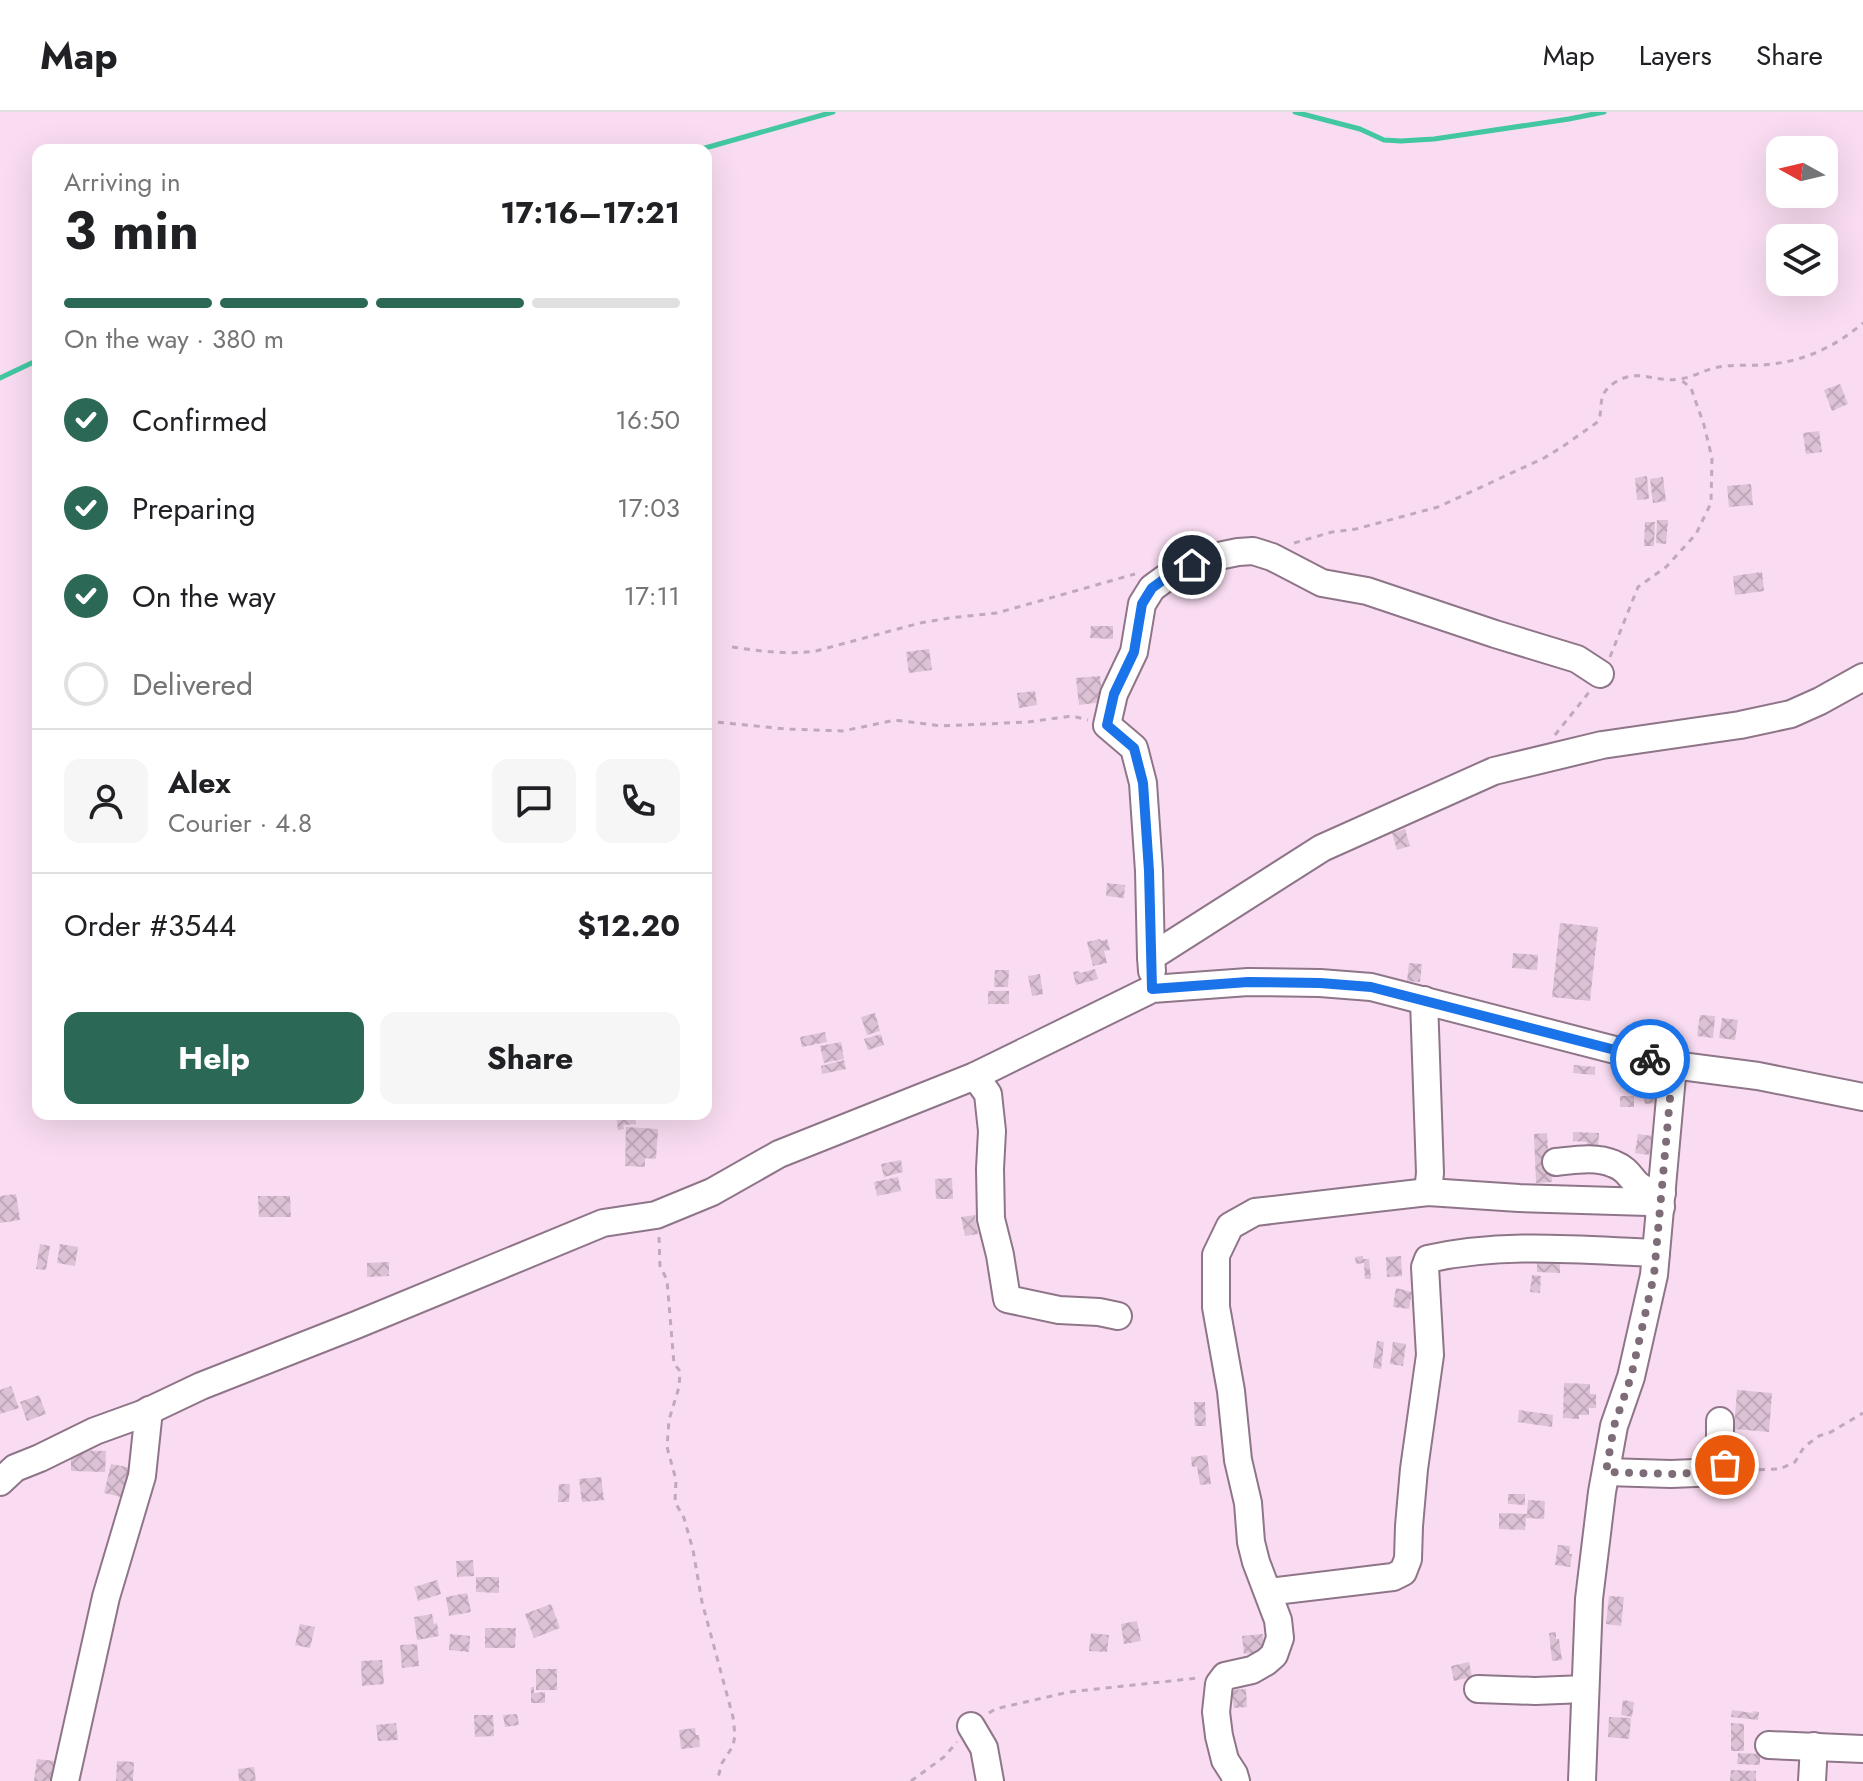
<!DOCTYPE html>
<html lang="en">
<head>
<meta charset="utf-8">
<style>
	:root { --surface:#fff; --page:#f6f6f6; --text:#202124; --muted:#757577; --line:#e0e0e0; --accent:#2b6956 }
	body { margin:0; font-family:Jost,sans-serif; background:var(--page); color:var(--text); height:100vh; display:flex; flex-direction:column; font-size:30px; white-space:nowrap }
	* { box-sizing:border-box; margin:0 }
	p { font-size:26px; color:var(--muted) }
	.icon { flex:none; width:44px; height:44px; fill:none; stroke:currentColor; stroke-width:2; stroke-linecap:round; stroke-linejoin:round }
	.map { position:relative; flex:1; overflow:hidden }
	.drawer { position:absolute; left:32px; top:32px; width:680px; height:976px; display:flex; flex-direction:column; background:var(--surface); border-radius:16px; box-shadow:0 8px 32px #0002 }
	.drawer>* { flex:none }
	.needle { width:52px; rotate:278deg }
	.buttons { position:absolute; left:1766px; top:24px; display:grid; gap:16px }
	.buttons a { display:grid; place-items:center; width:72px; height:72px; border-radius:16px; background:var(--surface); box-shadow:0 8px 32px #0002; font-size:40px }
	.pin { position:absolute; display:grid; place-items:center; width:68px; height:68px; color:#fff; margin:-34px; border:4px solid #fff; border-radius:50%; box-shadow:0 2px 8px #0007 }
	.courier { position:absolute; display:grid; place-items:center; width:80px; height:80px; margin:-40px; border:6px solid #1a73e8; border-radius:50%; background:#fff; color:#222; box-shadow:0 2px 10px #0007 }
	.headline em { font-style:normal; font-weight:700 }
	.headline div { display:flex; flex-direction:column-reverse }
	.headline { display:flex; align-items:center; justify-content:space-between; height:136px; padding:0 32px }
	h1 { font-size:52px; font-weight:700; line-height:60px }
	.bar { display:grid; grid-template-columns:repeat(4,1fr); gap:12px 8px; align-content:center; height:96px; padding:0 32px }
	.bar i { height:10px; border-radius:6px; background:var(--line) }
	.bar .selected { background:var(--accent) }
	.bar p { grid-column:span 4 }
	.line { display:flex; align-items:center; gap:20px; padding:0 32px; border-top:2px solid var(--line) }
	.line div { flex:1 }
	.round { display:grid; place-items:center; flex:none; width:84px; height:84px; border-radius:16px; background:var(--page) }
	ol { padding:0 32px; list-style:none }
	li { display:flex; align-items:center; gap:24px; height:88px }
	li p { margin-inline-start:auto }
	li .icon { padding:8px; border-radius:50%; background:var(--accent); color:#fff; stroke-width:4 }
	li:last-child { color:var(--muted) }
	li i { width:44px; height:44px; border:4px solid var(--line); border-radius:50% }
	.cta { display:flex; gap:16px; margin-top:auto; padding:16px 32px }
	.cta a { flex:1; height:92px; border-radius:16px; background:var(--accent); color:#fff; font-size:32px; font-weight:700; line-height:92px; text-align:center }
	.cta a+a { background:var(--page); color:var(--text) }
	header { display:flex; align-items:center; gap:48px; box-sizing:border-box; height:112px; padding:0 40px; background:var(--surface); border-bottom:2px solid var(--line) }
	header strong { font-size:38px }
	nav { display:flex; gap:44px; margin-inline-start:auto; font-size:28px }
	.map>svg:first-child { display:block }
</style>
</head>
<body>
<header>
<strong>Map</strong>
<nav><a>Map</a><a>Layers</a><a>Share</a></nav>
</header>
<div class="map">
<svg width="1863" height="1669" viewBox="0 0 1863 1669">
	<defs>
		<pattern id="building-cross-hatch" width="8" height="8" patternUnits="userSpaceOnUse" patternTransform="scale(2)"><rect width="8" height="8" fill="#ddc2d6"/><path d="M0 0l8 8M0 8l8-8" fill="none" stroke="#bfa7b8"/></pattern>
	</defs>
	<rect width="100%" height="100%" fill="#f9dcf1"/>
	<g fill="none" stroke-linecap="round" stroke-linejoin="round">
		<!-- stream -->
		<g stroke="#42c7a1" stroke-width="5">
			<path d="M1295,0L1360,17L1384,28L1401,29L1434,27L1569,7L1604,0"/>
			<path d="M698,38L833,0"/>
			<path d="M0,266L38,248"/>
		</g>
	</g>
	<!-- building -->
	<g fill="url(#building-cross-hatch)">
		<path d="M1840,272L1848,292L1832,299L1824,278Z"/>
		<path d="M1819,319L1822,340L1806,342L1803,321Z"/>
		<path d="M1647,364L1649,387L1637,388L1635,366Z"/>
		<path d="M1663,365L1666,389L1653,391L1650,367Z"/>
		<path d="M1751,372L1753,393L1729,395L1727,374Z"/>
		<path d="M1657,408H1668L1666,432L1656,431Z"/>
		<path d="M1645,410H1655L1654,434H1644Z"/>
		<path d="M1762,460L1764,479L1735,483L1733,464Z"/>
		<path d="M1091,514H1113V527L1090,526Z"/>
		<path d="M929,537L932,558L909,561L906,540Z"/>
		<path d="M1100,564L1103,590L1079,593L1076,566Z"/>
		<path d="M1035,579L1037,593L1019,596L1017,581Z"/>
		<path d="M1405,717L1410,734L1397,738L1392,721Z"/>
		<path d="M1107,771L1125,773L1124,786L1106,784Z"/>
		<path d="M1560,811L1598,815L1590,889L1552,885Z"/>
		<path d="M1100,827L1101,829L1107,827L1110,838L1104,839L1107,851L1093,854L1087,830Z"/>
		<path d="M1513,841L1538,843L1537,858L1512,856Z"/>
		<path d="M1409,851L1422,852L1420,870L1407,869Z"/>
		<path d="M1095,857L1098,867L1076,873L1073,860L1079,859L1080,861Z"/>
		<path d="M995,858H1009L1008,875H994Z"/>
		<path d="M1040,862L1043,882L1032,884L1028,864Z"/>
		<rect x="988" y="879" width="21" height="13"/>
		<path d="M875,901L880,919L867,923L861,905Z"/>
		<path d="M1700,903L1715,904L1713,926L1697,924Z"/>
		<path d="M1722,906L1738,908L1735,928L1719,926Z"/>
		<path d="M825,920L827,930L802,935L800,925Z"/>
		<path d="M881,922L884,933L868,938L864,927Z"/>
		<path d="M841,930L844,947L824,951L820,934Z"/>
		<path d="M844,948L846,957L822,962L821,954Z"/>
		<path d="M1574,953L1595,955V963L1573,961Z"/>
		<path d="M1655,971L1657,991L1645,992L1642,972Z"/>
		<rect x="1620" y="984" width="14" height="11"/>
		<path d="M616,1002H635L636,1012L623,1013L624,1017L618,1018Z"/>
		<path d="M626,1015L658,1017L656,1047L645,1046V1055L625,1054Z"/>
		<path d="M1573,1020L1599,1021L1598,1036H1587V1030L1573,1029Z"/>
		<path d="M1547,1021L1548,1040H1545V1047L1551,1055L1552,1070L1536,1071L1534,1022Z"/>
		<path d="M1638,1022L1652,1024L1649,1043L1635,1041Z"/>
		<path d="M901,1048L903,1060L884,1065L881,1052Z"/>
		<path d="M898,1065L901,1079L877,1084L874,1070Z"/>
		<path d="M952,1066L953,1087H936L935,1067Z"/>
		<path d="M16,1082L20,1108L0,1111V1084Z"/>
		<path d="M258,1084H290L291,1105H259Z"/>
		<path d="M975,1103L978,1122L965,1124L961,1105Z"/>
		<path d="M40,1132L50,1134L46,1158L36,1157Z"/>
		<path d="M60,1132L78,1135L75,1154L57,1151Z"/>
		<path d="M1363,1144V1147H1369L1371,1167H1365L1364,1151L1356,1152L1355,1145Z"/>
		<path d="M1401,1144L1402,1164L1387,1165L1386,1145Z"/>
		<path d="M1537,1146H1560V1161L1537,1160Z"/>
		<path d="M389,1150V1164L367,1165V1151Z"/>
		<path d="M1532,1163L1541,1164L1540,1181L1530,1180Z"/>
		<path d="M1396,1176L1412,1180L1409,1197L1393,1195Z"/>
		<path d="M1377,1229L1384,1230L1381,1257L1373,1256Z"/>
		<path d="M1393,1230L1406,1232L1403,1254L1390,1252Z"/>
		<path d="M1564,1271L1590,1272V1282H1596V1296H1589V1303H1579V1307L1563,1306Z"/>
		<path d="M11,1274L19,1296L0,1302V1278Z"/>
		<path d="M1737,1278L1772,1281L1769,1320L1734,1317Z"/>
		<path d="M39,1283L46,1302L27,1309L20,1290Z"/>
		<path d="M1194,1290H1205L1206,1314H1195Z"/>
		<path d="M1519,1298L1553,1303L1552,1315L1518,1310Z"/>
		<path d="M71,1338L106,1339L105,1360L71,1359Z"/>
		<path d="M1207,1343L1211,1372L1200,1373L1197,1354L1192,1355L1191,1345Z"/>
		<path d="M111,1352L137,1357L130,1387L104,1381Z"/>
		<path d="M601,1365L604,1388L582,1390L579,1367Z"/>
		<path d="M559,1372H570L569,1390H558Z"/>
		<path d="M1508,1382H1525V1393L1508,1392Z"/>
		<path d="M1528,1388L1545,1389L1544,1407L1526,1406L1525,1418L1499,1417V1401L1527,1402Z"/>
		<path d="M1558,1433L1570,1434L1569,1442H1572L1570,1455L1555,1453Z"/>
		<path d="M473,1448L474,1464L457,1465L456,1449Z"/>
		<path d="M476,1465H499V1481L476,1480Z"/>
		<path d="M437,1468L441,1482L418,1489L414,1475Z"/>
		<path d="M467,1481L471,1500L449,1504L446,1485Z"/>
		<path d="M1609,1484L1624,1485L1621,1514L1606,1512Z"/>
		<path d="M551,1492L560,1516L534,1526L525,1502Z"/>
		<path d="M432,1502L434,1512L437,1511L439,1524L417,1528L414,1505Z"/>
		<path d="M1137,1509L1141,1529L1124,1532L1121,1512Z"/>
		<path d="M300,1512L315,1515L310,1536L295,1533Z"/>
		<path d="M485,1516H516L515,1536H485Z"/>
		<path d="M1556,1520V1527H1559L1562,1548L1552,1549L1549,1521Z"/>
		<path d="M1091,1521L1109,1523L1107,1540L1089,1539Z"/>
		<path d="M450,1522L470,1524L469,1540L449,1538Z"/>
		<path d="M1263,1522L1264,1540L1244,1542L1242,1524Z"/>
		<path d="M417,1532L419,1554L402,1556L400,1533Z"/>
		<path d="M382,1548L384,1572L362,1574L361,1549Z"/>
		<path d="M1469,1550L1472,1565L1454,1569L1451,1554Z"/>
		<rect x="536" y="1557" width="21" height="21"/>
		<path d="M531,1575H534V1581L545,1580V1591H531Z"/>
		<path d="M1246,1577L1247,1595L1234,1596L1231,1578Z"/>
		<path d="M1623,1588L1634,1590L1632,1605L1621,1603Z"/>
		<path d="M1732,1598L1753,1601V1599L1759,1600L1758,1608L1731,1605Z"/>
		<path d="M517,1602L519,1613L505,1615L503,1603Z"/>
		<path d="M474,1603H493L494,1624L475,1625Z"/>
		<path d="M1609,1605L1631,1606L1629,1627L1608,1625Z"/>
		<path d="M396,1611L398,1628L378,1629L376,1613Z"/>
		<path d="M1731,1611L1744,1612V1639H1731Z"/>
		<path d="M695,1616L696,1623H699L700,1635L681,1637L679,1618Z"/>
		<path d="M1738,1641L1760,1642V1653L1737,1652Z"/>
		<path d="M37,1647L54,1649L52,1669H34Z"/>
		<path d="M117,1649L134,1650L133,1669H116Z"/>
		<path d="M254,1655L256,1669H239L238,1657Z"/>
		<path d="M1731,1658L1756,1659V1669H1730Z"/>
	</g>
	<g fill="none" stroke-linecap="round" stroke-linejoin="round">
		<!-- minor casing -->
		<g stroke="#8e7588" stroke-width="30">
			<g id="minor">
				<path d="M1151,845L1149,759L1143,671L1134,636L1107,613L1114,582L1134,540L1142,492L1152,476L1174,460L1209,446L1238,440L1253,439L1272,445L1322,471L1367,479L1495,522L1577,547L1600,562"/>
				<path d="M1152,859L1151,845L1322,736L1494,659L1602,633L1740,613L1791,602L1820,589L1863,565"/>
				<path d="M1424,888L1430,1061L1428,1080"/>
				<path d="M975,964L988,982L992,1019L990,1057L991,1107L1000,1143L1007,1187L1059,1198L1099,1200L1118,1204"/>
				<path d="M1556,1050C1575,1048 1596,1044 1614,1052C1637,1061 1628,1078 1662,1081"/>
				<path d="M1606,1360L1671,1362L1720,1360L1725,1358V1334L1720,1324V1309"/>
				<path d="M0,1370L15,1356L40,1346L95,1319L142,1302L201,1274L356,1213L603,1111L656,1103L712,1080L779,1042L975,964L1152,877L1248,870L1320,871L1371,875L1673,953L1758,964L1863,985"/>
				<path d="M1268,1480L1393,1465L1403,1460L1408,1447L1409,1414L1414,1357L1430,1243L1425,1155L1428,1147C1504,1130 1579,1138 1656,1141"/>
				<path d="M1478,1577L1535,1579L1585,1577"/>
				<path d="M971,1614L984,1636L990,1669"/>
				<path d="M1769,1633L1863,1637"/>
				<path d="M65,1669L106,1485L142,1364L149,1298"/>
				<path d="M1236,1669L1234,1662L1225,1648L1219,1624L1216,1600L1219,1572L1225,1564L1252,1558L1266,1550L1274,1543L1280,1526L1278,1508L1256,1450L1251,1430L1248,1391L1238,1348L1231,1279L1216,1195V1143L1230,1114L1255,1100L1428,1080L1519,1086L1648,1090L1661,1095"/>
				<path d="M1582,1669L1589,1487L1602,1380L1614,1314L1631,1265L1654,1163L1673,953"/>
				<path d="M1812,1669L1814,1634"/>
			</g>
		</g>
		<!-- path -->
		<g stroke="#c0a9ba" stroke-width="3" stroke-dasharray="6 6" stroke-linecap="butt">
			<path d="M1294,431L1332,420L1356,417L1438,395L1544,346L1562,335L1599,309C1603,292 1597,283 1614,271C1638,255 1654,271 1679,267C1691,266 1702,259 1714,256C1729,252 1747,254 1763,253C1802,250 1834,236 1863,211"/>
			<path d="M732,535C760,539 788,543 816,539L920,511L949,506L997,501L1135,462"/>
			<path d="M1610,545L1638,475L1666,455L1696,422L1711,391L1712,346L1704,313L1691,276L1681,268"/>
			<path d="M706,609L786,617L843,619L895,608L941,614L1028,610L1072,604L1088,608"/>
			<path d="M1555,623L1590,579"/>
			<path d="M659,1125L660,1154L667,1168L674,1252L680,1259L679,1275L669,1308L667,1335L676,1368L675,1390L684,1406L693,1438L702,1490L733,1605L735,1623L733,1634L722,1651L717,1669"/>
			<path d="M1747,1358L1780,1357L1795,1350L1804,1335L1819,1324L1831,1320L1863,1301"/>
			<path d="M989,1601L995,1597L1069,1580L1198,1566"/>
			<path d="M911,1669L944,1645L957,1630"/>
		</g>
		<!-- minor -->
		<use href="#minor" stroke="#fff" stroke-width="26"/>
	</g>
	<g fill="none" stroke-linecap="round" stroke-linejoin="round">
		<!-- done -->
		<path stroke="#7e6d79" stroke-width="8" stroke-dasharray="0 14.4" d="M1650,947L1673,953L1654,1163L1631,1265L1614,1314L1606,1360L1671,1362L1720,1360L1725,1358V1353"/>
		<!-- route -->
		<path stroke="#1a73e8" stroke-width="10" d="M1192,453L1174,460L1152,476L1142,492L1134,540L1114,582L1107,613L1134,636L1143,671L1149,759L1152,877L1248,870L1320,871L1371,875L1650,947"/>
	</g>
</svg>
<div class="buttons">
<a><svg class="needle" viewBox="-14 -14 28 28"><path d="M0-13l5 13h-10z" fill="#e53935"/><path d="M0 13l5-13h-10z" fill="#757577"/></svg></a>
<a><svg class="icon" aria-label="layers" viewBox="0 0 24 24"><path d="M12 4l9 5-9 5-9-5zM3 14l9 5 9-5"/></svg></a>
</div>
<div class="pin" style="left:1725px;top:1353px;background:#ea580c"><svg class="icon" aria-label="bag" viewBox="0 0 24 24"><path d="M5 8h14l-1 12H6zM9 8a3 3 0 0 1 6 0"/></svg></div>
<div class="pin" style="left:1192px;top:453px;background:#1f2937"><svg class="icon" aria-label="home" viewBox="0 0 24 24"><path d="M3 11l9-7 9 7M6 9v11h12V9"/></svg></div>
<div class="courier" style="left:1650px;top:947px"><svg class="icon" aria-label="bike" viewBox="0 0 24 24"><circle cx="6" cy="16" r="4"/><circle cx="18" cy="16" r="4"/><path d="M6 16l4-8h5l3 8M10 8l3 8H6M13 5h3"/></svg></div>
<section class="drawer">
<div class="headline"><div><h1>3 min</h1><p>Arriving in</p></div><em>17:16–17:21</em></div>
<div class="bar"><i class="selected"></i><i class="selected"></i><i class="selected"></i><i></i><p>On the way · 380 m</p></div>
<ol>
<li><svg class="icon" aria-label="check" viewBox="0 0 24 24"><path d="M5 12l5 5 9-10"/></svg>Confirmed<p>16:50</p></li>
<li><svg class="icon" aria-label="check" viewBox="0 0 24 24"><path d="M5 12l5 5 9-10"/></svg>Preparing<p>17:03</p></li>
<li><svg class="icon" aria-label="check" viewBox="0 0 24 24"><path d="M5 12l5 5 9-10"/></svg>On the way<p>17:11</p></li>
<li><i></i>Delivered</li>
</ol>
<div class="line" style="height:144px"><a class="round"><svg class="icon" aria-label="person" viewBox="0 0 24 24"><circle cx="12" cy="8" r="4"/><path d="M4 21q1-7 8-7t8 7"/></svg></a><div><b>Alex</b><p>Courier · 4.8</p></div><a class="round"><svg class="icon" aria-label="chat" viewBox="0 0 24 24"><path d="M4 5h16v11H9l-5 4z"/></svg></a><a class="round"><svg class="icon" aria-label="phone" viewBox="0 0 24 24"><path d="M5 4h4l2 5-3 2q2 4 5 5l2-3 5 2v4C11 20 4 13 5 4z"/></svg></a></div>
<div class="line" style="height:104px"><div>Order #3544</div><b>$12.20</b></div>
<div class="cta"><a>Help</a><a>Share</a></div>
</section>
</div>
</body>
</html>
